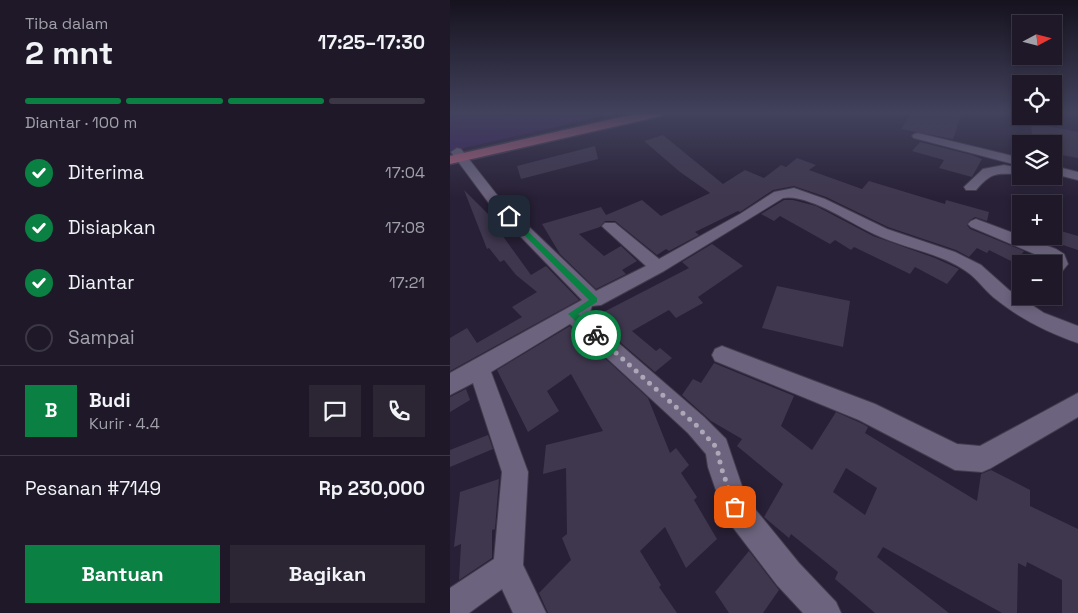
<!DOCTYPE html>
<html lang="id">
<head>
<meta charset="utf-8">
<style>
	:root { --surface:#1e1828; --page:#2b2534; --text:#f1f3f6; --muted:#a1a0a8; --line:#3c3745; --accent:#0b8043 }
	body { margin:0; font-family:"Space Grotesk",sans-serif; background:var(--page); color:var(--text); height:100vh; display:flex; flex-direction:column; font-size:19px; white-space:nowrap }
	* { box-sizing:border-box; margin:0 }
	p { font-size:16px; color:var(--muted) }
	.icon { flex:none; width:28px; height:28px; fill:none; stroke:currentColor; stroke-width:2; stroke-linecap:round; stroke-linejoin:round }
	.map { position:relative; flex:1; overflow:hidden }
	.drawer { display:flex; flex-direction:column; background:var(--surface); width:450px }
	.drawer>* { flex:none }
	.needle { width:32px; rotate:83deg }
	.tools { position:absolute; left:562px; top:15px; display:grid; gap:10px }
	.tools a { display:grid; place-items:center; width:50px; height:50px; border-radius:0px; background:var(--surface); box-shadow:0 2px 8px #0003,0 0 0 1px var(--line); font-size:25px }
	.pin { position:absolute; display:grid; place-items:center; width:42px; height:42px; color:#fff; margin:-21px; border-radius:10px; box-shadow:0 2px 8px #0006 }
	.courier { position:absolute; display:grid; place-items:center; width:50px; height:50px; margin:-25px; border:4px solid #0b8043; border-radius:50%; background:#fff; color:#222; box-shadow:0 1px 6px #0007 }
	.overview em { font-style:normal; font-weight:800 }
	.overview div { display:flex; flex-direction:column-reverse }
	.overview { display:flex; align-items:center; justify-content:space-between; height:85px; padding:0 25px }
	h1 { font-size:32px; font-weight:800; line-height:38px }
	.bar { display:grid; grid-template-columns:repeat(4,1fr); gap:8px 5px; align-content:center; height:60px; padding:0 25px }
	.bar i { height:6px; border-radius:4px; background:var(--line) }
	.bar .active { background:var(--accent) }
	.bar p { grid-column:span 4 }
	.line { display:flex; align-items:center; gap:12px; padding:0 25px; border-top:1px solid var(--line) }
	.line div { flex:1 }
	.round { display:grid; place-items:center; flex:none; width:52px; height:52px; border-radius:0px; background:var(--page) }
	ol { padding:0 25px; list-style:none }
	li { display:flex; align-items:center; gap:15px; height:55px }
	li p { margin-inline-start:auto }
	li .icon { padding:5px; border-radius:50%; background:var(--accent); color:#fff; stroke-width:4 }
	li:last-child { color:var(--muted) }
	li i { width:28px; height:28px; border:2px solid var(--line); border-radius:50% }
	.primary-button { display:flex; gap:10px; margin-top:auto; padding:10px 25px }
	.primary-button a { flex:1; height:58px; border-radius:0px; background:var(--accent); color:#fff; font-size:20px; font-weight:800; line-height:58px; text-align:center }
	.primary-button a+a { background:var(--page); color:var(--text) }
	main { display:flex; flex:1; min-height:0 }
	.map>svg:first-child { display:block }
</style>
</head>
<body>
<main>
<section class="drawer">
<div class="overview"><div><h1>2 mnt</h1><p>Tiba dalam</p></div><em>17:25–17:30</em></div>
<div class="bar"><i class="active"></i><i class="active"></i><i class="active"></i><i></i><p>Diantar · 100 m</p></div>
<ol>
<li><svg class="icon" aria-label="check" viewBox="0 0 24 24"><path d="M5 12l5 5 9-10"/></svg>Diterima<p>17:04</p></li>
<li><svg class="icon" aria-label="check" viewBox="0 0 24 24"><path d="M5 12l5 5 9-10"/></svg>Disiapkan<p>17:08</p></li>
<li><svg class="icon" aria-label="check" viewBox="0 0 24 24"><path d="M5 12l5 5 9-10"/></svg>Diantar<p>17:21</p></li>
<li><i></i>Sampai</li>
</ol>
<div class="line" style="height:90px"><b class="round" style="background:var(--accent);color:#fff">B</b><div><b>Budi</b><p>Kurir · 4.4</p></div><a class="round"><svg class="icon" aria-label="chat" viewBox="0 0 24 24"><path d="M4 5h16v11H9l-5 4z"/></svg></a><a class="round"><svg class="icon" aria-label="phone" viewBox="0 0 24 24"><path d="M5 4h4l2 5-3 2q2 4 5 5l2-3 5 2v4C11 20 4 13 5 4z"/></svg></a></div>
<div class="line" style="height:65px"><div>Pesanan #7149</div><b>Rp 230,000</b></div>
<div class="primary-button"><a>Bantuan</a><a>Bagikan</a></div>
</section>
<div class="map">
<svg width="628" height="613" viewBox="0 0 628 613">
	<rect width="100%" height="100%" fill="#282036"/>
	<!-- green -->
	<path fill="#3b225d" d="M0,112H172L0,151Z"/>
	<!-- building -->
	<g fill="#3f374e" fill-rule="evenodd">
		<path d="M462,112H512L503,139L451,129Z"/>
		<path d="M581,123L628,132V158L612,155L610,144H583Z"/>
		<path d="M213,135L273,184L295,170L314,178L331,165L336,167L347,158L366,165L359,170L412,189L419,181L495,204L496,200L539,212L537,221L525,217L520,220L517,225L520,229L574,251L565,263L539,250L537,253L527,248L519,257L506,250L438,227L376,197L344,186L323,190L290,212L288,211L245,232L249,235L219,251L216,249L207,255L165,221H155L150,227L129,234L154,256L171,246L187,261L172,270L176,274L146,289L110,254L92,224L151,207L156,215L192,200L211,216L260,193L230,172L194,141Z"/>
		<path d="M470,142L522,155L532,159L522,177L489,168L494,160L462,151Z"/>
		<path d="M145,146L148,159L71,179L67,166Z"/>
		<path d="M14,190L44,220L42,221L81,275L96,266L129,300L0,371V338L17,328L27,343L72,317L62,307L87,292L66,275L54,260L50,262L39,248L37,249Z"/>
		<path d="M334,200H343L366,206L423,236L485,258L509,269L497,284L465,267L460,274L404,247L401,250L385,240L380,244L330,216L324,221L311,214Z"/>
		<path d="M604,229L628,236V250L607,243L605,246L590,241L591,236H604Z"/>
		<path d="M262,244L293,266L248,297L253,303L226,318L219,310L182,331L206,351L210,348L222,358L205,372L142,318L239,268L232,262Z"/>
		<path d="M327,286L400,301L393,347L312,328Z"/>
		<path d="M120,326L198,398L220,453L226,448L239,465L231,473L247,497L244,500L267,539L236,568L215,527L190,551L211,585L209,587L227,613H98L89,593L121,560L112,538L117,534L116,468L93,474L96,445L153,431L121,374L97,391L109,411L78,432L47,370Z"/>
		<path d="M264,363L344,396L331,426L362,450L386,412L413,424L418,427L415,433L527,501L531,474L541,470L580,490V506L628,529V613H612V580L577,562L576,567L568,563L567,613H552L433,547L427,557L499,613H425L385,579L388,572L341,534L339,538L314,517L333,484L287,446L292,439L261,421L232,395L243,379L251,383ZM396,468L427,488L415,515L383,492Z"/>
		<path d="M16,389L20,400L0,412V397Z"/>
		<path d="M38,435L43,449L0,467V450Z"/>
		<path d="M49,479L45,529L42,530V558L9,580L11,544L4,547L10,492Z"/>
		<path d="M299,551L329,590L313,613H279L265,592Z"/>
	</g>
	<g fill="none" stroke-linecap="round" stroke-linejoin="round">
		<!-- minor casing -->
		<g stroke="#433c4e" stroke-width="2">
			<g id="minor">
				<path d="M468,133L571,158V166L464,138L462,136L464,134Z"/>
				<path d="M7,148L11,149L51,200L146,291L196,266L155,229L152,226L155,223H165L209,259L290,214L324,192L344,188L375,199L437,229L505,252L531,265L559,290L594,313L628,326V343C599,333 572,320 547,300C537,293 530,282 520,274C493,253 455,249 424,234C402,224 357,193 333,198L214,271L151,305L142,306L140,312L136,315L254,417L276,439L296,498L349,563L386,602L391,613H353L327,585L275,517L258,467L256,454L238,433L120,324L41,372L78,472L73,565L96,613H63L52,589L19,613H0V588L44,559L52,472L23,383L0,395V373L132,300L41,206L1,152Z"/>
				<path d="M554,165L571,168V174C548,174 543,170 526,190H516L514,187L533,169Z"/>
				<path d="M604,166L628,172V180L604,174Z"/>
				<path d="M526,219L606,249L614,254L618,264L610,274L604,276V264H600L601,261L521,227L518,224L521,221Z"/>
				<path d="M272,346L425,404L507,444L530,446L628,393V417L541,468L532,472L505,470L409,420L265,361L262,355L265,349Z"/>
			</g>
		</g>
		<!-- major casing -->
		<g stroke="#433c4e" stroke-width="3">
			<path id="major" d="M194,112H217L211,116L0,164V156Z"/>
		</g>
		<!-- minor -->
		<use href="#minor" fill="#6c647e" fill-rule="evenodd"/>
		<!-- major -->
		<use href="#major" fill="#a9607a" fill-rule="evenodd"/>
	</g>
	<!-- sky -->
	<linearGradient id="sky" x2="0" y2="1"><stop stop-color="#16121e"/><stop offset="0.57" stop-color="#42425d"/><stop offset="1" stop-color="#42425d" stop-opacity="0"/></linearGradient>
	<rect width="628" height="198" fill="url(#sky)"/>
	<!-- route -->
	<path fill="#0b8043" d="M56,215H61L147,298V302L128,314L149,332V338H143L118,314L139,300L56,217Z"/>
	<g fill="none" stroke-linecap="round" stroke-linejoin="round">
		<!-- done -->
		<path stroke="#ada8b8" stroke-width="5" stroke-dasharray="0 9" d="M146,335L246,425L267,448L271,467L285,507"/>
	</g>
</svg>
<div class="tools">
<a><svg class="needle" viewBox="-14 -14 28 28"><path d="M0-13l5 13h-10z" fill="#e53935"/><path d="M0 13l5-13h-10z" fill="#a1a0a8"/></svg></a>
<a><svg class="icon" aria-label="locate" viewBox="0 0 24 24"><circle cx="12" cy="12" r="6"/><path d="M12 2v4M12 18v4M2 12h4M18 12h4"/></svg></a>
<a><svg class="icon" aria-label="layers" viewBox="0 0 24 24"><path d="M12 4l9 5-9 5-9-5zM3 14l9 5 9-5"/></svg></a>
<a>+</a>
<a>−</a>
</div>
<div class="pin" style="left:285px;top:507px;background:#ea580c"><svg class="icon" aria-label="bag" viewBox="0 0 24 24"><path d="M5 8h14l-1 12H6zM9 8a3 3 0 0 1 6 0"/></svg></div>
<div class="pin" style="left:59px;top:216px;background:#1f2937"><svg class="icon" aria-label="home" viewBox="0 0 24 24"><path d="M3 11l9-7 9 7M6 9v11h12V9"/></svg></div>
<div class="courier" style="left:146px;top:335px"><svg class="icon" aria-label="bike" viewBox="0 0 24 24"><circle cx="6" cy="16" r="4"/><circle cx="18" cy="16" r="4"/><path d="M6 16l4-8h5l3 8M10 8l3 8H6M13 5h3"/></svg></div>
</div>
</main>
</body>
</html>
